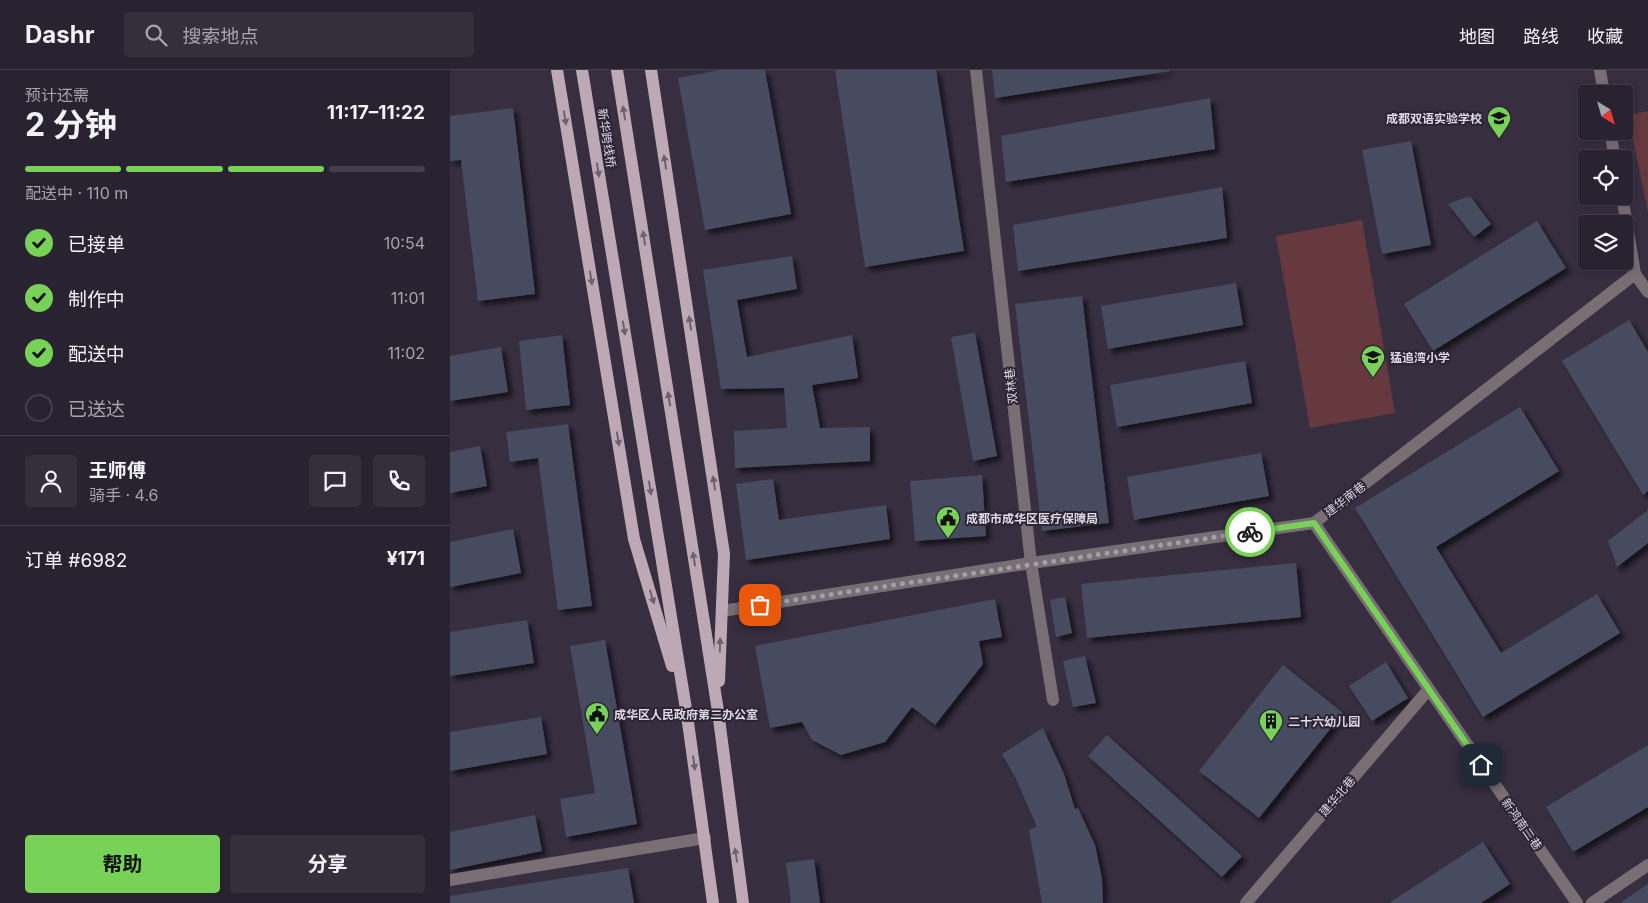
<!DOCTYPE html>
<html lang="zh">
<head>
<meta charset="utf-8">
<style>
	:root { --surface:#292230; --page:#352f3c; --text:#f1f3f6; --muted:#a5a4ab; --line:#453f4c; --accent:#78d258 }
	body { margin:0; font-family:Inter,"Noto Sans SC",sans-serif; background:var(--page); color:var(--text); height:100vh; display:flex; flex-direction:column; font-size:19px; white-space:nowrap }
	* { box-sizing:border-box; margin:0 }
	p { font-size:16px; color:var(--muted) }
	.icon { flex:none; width:28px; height:28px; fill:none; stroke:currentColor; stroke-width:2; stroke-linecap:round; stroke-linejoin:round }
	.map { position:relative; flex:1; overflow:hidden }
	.sheet { display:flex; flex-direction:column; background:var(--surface); width:450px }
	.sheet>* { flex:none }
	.needle { width:32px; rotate:143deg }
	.fabs { position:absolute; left:1128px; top:15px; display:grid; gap:10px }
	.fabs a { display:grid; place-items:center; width:55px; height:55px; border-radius:5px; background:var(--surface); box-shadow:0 2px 8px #0003,0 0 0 1px var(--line); font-size:25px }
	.pin { position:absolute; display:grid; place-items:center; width:42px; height:42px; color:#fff; margin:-21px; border-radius:10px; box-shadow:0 2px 8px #0006 }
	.courier { position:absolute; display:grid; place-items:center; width:50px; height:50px; margin:-25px; border:4px solid #78d258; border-radius:50%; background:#fff; color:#222; box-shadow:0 1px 6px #0007 }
	.head em { font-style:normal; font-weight:700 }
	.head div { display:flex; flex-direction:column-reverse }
	.head { display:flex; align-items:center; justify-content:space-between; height:85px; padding:0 25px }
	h1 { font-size:32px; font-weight:700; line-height:38px }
	.bar { display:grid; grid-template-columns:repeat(4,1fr); gap:8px 5px; align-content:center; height:60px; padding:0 25px }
	.bar i { height:6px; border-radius:4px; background:var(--line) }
	.bar .on { background:var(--accent) }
	.bar p { grid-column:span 4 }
	.line { display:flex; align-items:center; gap:12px; padding:0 25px; border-top:1px solid var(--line) }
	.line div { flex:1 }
	.round { display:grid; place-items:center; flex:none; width:52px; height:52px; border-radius:5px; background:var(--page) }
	ol { padding:0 25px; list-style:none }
	li { display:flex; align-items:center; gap:15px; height:55px }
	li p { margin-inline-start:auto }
	li .icon { padding:5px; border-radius:50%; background:var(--accent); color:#111; stroke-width:4 }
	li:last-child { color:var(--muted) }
	li i { width:28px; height:28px; border:2px solid var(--line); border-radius:50% }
	.action { display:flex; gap:10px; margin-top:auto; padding:10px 25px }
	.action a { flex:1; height:58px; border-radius:5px; background:var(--accent); color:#111; font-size:20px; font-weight:700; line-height:58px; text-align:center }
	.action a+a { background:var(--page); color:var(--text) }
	header { display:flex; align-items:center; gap:30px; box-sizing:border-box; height:70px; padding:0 25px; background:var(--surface); border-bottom:1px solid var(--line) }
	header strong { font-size:24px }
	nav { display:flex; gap:28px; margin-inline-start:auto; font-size:18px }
	.search { width:350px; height:45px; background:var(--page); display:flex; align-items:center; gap:12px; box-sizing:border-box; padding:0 18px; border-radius:5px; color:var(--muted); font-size:19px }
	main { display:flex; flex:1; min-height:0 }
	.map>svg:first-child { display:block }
</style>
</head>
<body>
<header>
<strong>Dashr</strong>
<div class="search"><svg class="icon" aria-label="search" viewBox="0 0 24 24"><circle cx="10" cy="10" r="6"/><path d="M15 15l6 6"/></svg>搜索地点</div>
<nav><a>地图</a><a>路线</a><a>收藏</a></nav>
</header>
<main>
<section class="sheet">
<div class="head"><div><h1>2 分钟</h1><p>预计还需</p></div><em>11:17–11:22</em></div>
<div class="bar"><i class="on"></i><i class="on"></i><i class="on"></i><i></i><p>配送中 · 110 m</p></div>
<ol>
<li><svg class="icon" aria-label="check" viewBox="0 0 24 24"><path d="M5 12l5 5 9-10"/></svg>已接单<p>10:54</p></li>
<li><svg class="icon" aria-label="check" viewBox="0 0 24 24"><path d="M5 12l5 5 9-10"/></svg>制作中<p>11:01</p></li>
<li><svg class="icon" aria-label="check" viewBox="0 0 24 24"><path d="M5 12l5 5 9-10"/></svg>配送中<p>11:02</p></li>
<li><i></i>已送达</li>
</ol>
<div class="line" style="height:90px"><a class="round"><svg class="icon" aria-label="person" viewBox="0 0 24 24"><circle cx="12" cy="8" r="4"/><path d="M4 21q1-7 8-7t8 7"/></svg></a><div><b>王师傅</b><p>骑手 · 4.6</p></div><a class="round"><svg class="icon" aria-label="chat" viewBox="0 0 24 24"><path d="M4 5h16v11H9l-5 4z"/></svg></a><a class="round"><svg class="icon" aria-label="phone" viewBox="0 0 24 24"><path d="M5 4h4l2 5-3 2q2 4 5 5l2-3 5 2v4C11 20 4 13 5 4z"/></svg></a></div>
<div class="line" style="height:65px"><div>订单 #6982</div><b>¥171</b></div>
<div class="action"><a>帮助</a><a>分享</a></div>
</section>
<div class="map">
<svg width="1198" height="833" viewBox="0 0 1198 833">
	<defs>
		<filter id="shadow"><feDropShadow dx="4.5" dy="4.5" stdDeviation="2.5" flood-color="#0009"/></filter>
	</defs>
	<rect width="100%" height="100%" fill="#372e40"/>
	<!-- garden -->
	<g fill="#65393e">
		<path d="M1198,41V142L1178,45Z"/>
		<path d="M912,150L945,343L860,358L826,166Z"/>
	</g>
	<!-- building -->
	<g fill="#464c5f" filter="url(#shadow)">
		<path d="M270,0H315L341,144L255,160L228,8Z"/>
		<path d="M385,0H486L514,181L415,197Z"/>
		<path d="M542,0H720V1L545,28Z"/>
		<path d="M760,28L765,79L556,112L551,66Z"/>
		<path d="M63,38L85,224L28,231L11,90L0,91V46Z"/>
		<path d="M961,71L981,175L932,184L912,80Z"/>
		<path d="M772,117L777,168L568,201L563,155Z"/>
		<path d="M1020,126L1041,154L1024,167L998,134Z"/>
		<path d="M1087,151L1116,198L983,281L954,234Z"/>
		<path d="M342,186L347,219L287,230L297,287L402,265L408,308L362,315L370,358L420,357V391L285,398L284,361L337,358L334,318L271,319L253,200Z"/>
		<path d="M786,213L793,255L658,279L651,236Z"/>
		<path d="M632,226L659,453L592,461L565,234Z"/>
		<path d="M1179,250L1198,282V421L1193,425L1112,291Z"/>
		<path d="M525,263L547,386L523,391L501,267Z"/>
		<path d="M112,265L120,335L76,340L69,271Z"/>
		<path d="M51,277L58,322L0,331V286Z"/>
		<path d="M795,291L802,333L667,357L660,315Z"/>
		<path d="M1070,337L1109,401L986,477L1051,583L1147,524L1170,563L1033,647L905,438Z"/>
		<path d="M118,354L142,536L108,540L88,388L60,392L56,362Z"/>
		<path d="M30,376L37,416L0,423V382Z"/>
		<path d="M811,383L819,426L684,450L677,407Z"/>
		<path d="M532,405L536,466L465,471L460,411Z"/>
		<path d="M323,409L329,450L436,435L440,469L296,490L286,414Z"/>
		<path d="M1198,440V473L1167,497L1158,471Z"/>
		<path d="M63,459L71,503L0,517V472Z"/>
		<path d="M846,493L851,547L637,568L631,514Z"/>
		<path d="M615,527L622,563L606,567L600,530Z"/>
		<path d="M545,529L552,567L529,571L533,594L485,655L462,637L435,672L391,685L362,670L352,652L320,658L305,576Z"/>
		<path d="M77,550L84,593L0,606V562Z"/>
		<path d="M155,570L187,754L116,767L110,729L145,723L120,576Z"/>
		<path d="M635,586L646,633L623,637L613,591Z"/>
		<path d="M936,592L958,628L922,651L899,616Z"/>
		<path d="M833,595L893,643L809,748L749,701Z"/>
		<path d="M91,647L97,684L0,701V662Z"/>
		<path d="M593,658L614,704L625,739L628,738L645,775L652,808L653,833H592L579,760L587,757L566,709L552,684Z"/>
		<path d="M657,665L792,786L772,807L638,686Z"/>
		<path d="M1198,675V737L1123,782L1096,737Z"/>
		<path d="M85,745L92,781L0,800V762Z"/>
		<path d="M1033,772L1060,814L1031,833H939Z"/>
		<path d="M364,789L370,833H341L336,793Z"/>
		<path d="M178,798L184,833H0V826Z"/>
		<path d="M1198,814V833H1170Z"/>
	</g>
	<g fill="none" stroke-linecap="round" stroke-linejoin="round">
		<!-- minor -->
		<g stroke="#786e74" stroke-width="12">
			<path d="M526,0L581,493L603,630"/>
			<path d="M1150,0L1154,24"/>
			<path d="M1160,61L1165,89"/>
			<path d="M1172,126L1185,204L1198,222"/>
			<path d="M864,453L1127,833"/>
			<path d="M272,541L581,493L864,453L1185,204"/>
			<path d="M0,810L255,768"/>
			<path d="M796,833L979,619"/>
			<path d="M1142,833L1198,795"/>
		</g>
		<!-- major -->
		<g stroke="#bca9b5" stroke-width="12">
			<path d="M107,0L184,469L222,596"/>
			<path d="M132,0L237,645L263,833"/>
			<path d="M167,0L268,641L293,833"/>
			<path d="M201,0L274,484L269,611"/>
		</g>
	</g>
	<!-- one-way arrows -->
	<defs><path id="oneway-solid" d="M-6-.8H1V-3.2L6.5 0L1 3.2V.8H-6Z" transform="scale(1.25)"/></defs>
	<g fill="#6d606f">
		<use href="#oneway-solid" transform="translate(174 43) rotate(-99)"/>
		<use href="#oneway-solid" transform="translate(115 48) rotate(81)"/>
		<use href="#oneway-solid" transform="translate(215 92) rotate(-99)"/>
		<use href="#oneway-solid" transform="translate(148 100) rotate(81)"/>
		<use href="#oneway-solid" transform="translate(194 168) rotate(-99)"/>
		<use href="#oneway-solid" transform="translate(141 208) rotate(81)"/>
		<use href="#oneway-solid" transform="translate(240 253) rotate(-99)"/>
		<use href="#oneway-solid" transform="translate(174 258) rotate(81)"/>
		<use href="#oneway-solid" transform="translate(219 329) rotate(-99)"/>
		<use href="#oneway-solid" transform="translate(168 369) rotate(81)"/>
		<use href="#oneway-solid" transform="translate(264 413) rotate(-98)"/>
		<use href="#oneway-solid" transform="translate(200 418) rotate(81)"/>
		<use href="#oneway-solid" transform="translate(244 489) rotate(-99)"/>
		<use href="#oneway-solid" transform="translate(202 527) rotate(73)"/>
		<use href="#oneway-solid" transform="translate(270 575) rotate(-88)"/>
		<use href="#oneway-solid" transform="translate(244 693) rotate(82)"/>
		<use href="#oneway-solid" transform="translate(286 785) rotate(-99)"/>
	</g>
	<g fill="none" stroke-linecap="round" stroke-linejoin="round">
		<!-- done -->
		<path stroke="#a49dab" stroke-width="5" stroke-dasharray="0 9" d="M310,535L800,462"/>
		<!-- route -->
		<path stroke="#78d258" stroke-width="6" d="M800,462L864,453L1031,695"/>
	</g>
	<!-- icons -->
	<defs>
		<g id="school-pin" transform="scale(1.25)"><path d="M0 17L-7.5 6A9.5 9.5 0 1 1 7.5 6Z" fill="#78d258" stroke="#2c2435"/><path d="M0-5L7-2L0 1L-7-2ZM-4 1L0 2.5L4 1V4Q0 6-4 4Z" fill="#111"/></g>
		<g id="civic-pin" transform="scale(1.25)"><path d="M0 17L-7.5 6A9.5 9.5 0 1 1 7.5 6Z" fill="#78d258" stroke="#2c2435"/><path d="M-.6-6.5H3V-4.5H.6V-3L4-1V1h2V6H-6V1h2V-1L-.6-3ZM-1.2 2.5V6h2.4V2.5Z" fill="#111"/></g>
		<g id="building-pin" transform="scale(1.25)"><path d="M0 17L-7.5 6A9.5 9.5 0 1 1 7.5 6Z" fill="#78d258" stroke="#2c2435"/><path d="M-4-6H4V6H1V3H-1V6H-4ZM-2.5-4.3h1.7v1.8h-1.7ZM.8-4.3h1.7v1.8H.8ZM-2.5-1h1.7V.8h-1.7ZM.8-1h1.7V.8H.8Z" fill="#111"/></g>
	</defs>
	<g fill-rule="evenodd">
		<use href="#school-pin" x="1049" y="48"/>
		<use href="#school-pin" x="923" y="287"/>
		<use href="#civic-pin" x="498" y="448"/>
		<use href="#civic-pin" x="147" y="644"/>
		<use href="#building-pin" x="821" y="651"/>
	</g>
	<g text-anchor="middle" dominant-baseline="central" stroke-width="4" stroke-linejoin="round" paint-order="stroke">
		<!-- poi labels -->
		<g font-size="12" font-weight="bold" fill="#ded9e4" stroke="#2c2435" text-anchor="start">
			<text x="1032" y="48" text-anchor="end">成都双语实验学校</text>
			<text x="940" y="287">猛追湾小学</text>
			<text x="516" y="448">成都市成华区医疗保障局</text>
			<text x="164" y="644">成华区人民政府第二办公室</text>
			<text x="838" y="651">二十六幼儿园</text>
		</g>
		<!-- street labels -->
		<g font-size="12" fill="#ded9e4" stroke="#2c2435">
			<text transform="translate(157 68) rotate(81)">新华跨线桥</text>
			<text transform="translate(561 316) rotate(-96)">双林巷</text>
			<text transform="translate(895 429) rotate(-38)">建华南巷</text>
			<text transform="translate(887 726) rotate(-50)">建华北巷</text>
			<text transform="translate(1072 754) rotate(55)">新鸿南二巷</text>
		</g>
	</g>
</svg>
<div class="fabs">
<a><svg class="needle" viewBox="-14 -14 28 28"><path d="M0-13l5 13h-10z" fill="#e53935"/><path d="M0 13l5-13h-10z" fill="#a5a4ab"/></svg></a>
<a><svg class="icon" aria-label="locate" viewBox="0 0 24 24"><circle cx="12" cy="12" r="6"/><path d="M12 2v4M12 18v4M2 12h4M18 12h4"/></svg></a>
<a><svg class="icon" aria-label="layers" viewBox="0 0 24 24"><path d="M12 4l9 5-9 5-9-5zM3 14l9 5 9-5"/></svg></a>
</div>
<div class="pin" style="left:310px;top:535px;background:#ea580c"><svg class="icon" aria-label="bag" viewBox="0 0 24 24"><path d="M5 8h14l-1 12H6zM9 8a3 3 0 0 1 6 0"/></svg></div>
<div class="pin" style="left:1031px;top:695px;background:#1f2937"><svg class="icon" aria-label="home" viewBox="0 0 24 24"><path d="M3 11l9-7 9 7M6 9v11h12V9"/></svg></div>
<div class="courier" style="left:800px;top:462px"><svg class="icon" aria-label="bike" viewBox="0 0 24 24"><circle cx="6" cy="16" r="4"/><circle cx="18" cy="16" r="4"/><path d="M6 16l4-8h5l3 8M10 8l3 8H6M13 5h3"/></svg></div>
</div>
</main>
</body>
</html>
